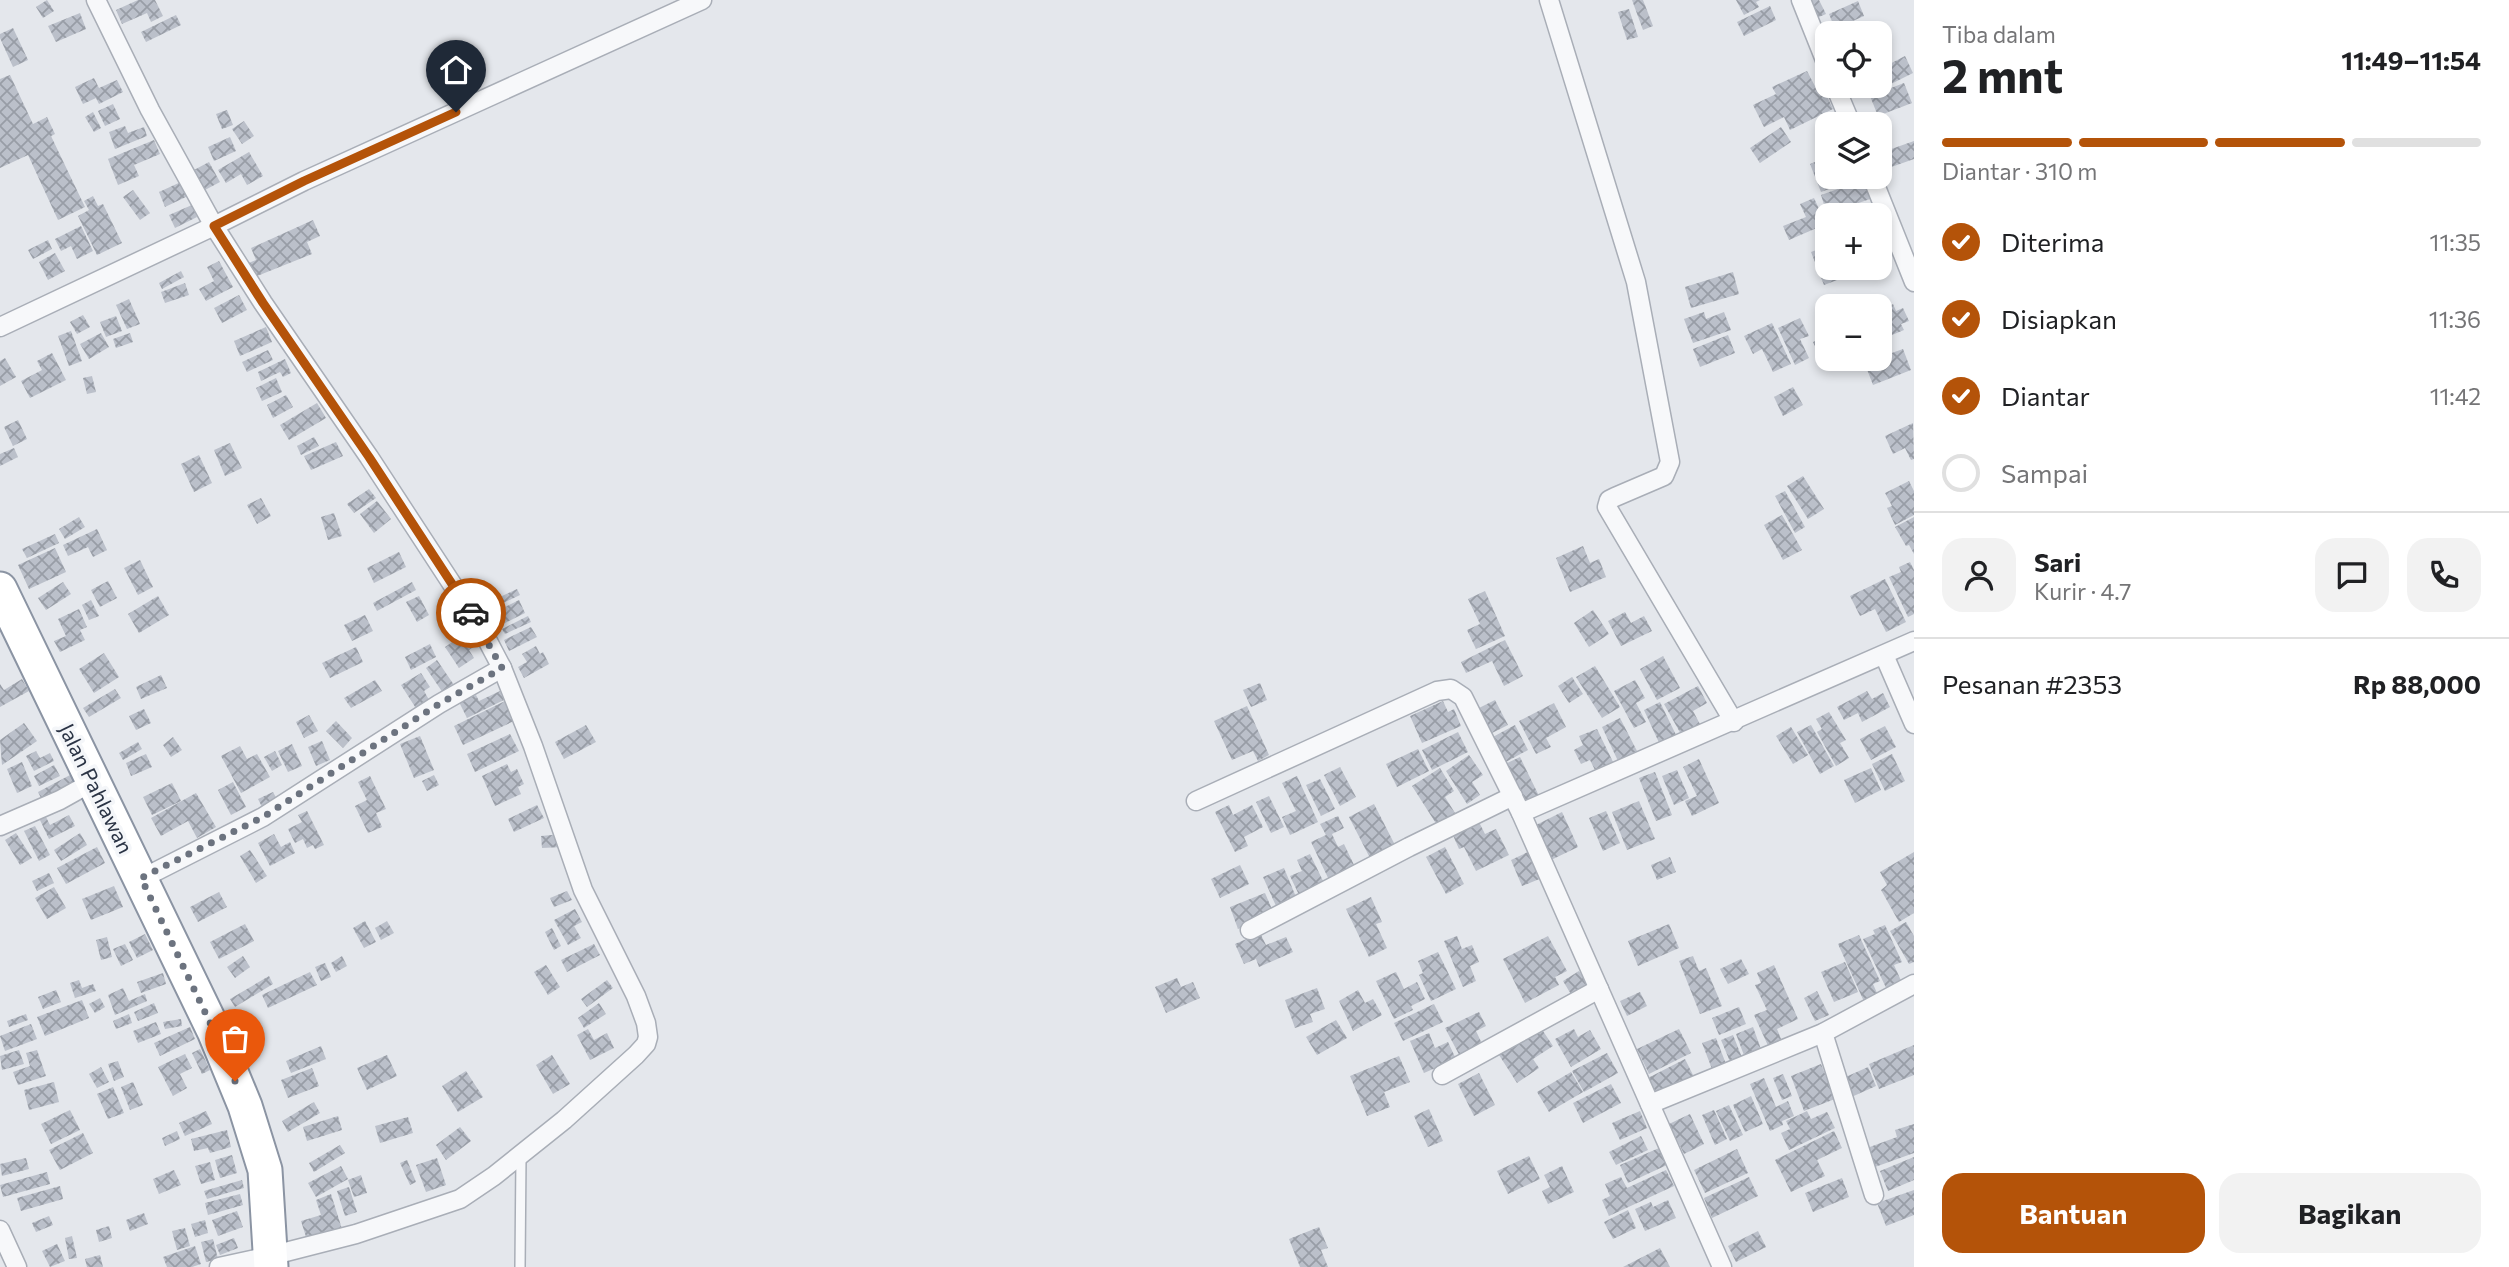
<!DOCTYPE html>
<html lang="id">
<head>
<meta charset="utf-8">
<style>
	:root { --surface:#fff; --page:#f2f2f2; --text:#202124; --muted:#757577; --line:#e0e0e0; --accent:#b45309 }
	body { margin:0; font-family:Commissioner,sans-serif; background:var(--page); color:var(--text); height:100vh; display:flex; flex-direction:column; font-size:26px; white-space:nowrap }
	* { box-sizing:border-box; margin:0 }
	p { font-size:23px; color:var(--muted) }
	.icon { flex:none; width:38px; height:38px; fill:none; stroke:currentColor; stroke-width:2; stroke-linecap:round; stroke-linejoin:round }
	.map { position:relative; flex:1; overflow:hidden }
	.panel { display:flex; flex-direction:column; background:var(--surface); width:595px }
	.panel>* { flex:none }
	.fabs { position:absolute; left:1815px; top:21px; display:grid; gap:14px }
	.fabs a { display:grid; place-items:center; width:77px; height:77px; border-radius:14px; background:var(--surface); box-shadow:0 4px 10px #0003; font-size:35px }
	.pin { position:absolute; display:grid; place-items:center; width:60px; height:60px; color:#fff; margin:-72px -30px; border-radius:50% 50% 50% 0; rotate:-45deg; box-shadow:0 0 7px #0007 }
	.pin .icon { rotate:45deg }
	.courier { position:absolute; display:grid; place-items:center; width:70px; height:70px; margin:-35px; border:5px solid #b45309; border-radius:50%; background:#fff; color:#222; box-shadow:0 2px 9px #0007 }
	.head em { font-style:normal; font-weight:700 }
	.head div { display:flex; flex-direction:column-reverse }
	.head { display:flex; align-items:center; justify-content:space-between; height:119px; padding:0 28px }
	h1 { font-size:46px; font-weight:700; line-height:52px }
	.bar { display:grid; grid-template-columns:repeat(4,1fr); gap:10px 7px; align-content:center; height:84px; padding:0 28px }
	.bar i { height:9px; border-radius:5px; background:var(--line) }
	.bar .current { background:var(--accent) }
	.bar p { grid-column:span 4 }
	.line { display:flex; align-items:center; gap:18px; padding:0 28px; border-top:2px solid var(--line) }
	.line div { flex:1 }
	.round { display:grid; place-items:center; flex:none; width:74px; height:74px; border-radius:21px; background:var(--page) }
	ol { padding:0 28px; list-style:none }
	li { display:flex; align-items:center; gap:21px; height:77px }
	li p { margin-inline-start:auto }
	li .icon { padding:7px; border-radius:50%; background:var(--accent); color:#fff; stroke-width:4 }
	li:last-child { color:var(--muted) }
	li i { width:38px; height:38px; border:4px solid var(--line); border-radius:50% }
	.primary-button { display:flex; gap:14px; margin-top:auto; padding:14px 28px }
	.primary-button a { flex:1; height:80px; border-radius:21px; background:var(--accent); color:#fff; font-size:28px; font-weight:700; line-height:80px; text-align:center }
	.primary-button a+a { background:var(--page); color:var(--text) }
	main { display:flex; flex:1; min-height:0 }
	.map>svg:first-child { display:block }
</style>
</head>
<body>
<main>
<div class="map">
<svg width="1914" height="1267" viewBox="0 0 1914 1267">
	<defs>
		<pattern id="building-cross-hatch" width="8" height="8" patternUnits="userSpaceOnUse" patternTransform="scale(1.75)"><rect width="8" height="8" fill="#bbc0ca"/><path d="M0 0l8 8M0 8l8-8" fill="none" stroke="#989da6"/></pattern>
	</defs>
	<rect width="100%" height="100%" fill="#e4e7ec"/>
	<!-- building -->
	<g fill="url(#building-cross-hatch)">
		<path d="M47,0L54,11L43,18L36,7Z"/>
		<path d="M138,0H155L163,16L151,22L147,13L122,24L116,10Z"/>
		<path d="M1632,0H1643L1653,26L1643,30Z"/>
		<path d="M1736,0H1760L1756,2L1759,7L1744,15Z"/>
		<path d="M1806,0H1819L1826,14L1814,19Z"/>
		<path d="M1858,1L1864,16L1835,29L1829,14Z"/>
		<path d="M1770,6L1776,20L1744,36L1737,22Z"/>
		<path d="M1629,9L1638,37L1627,40L1618,12Z"/>
		<path d="M80,13L86,29L56,42L48,26Z"/>
		<path d="M176,15L181,25L146,42L141,32Z"/>
		<path d="M13,28L28,60L13,67L0,38V34Z"/>
		<path d="M1905,56L1913,73L1883,88L1880,80V69Z"/>
		<path d="M1807,71L1817,90L1823,88L1833,109L1790,130L1784,117L1764,127L1753,105L1776,94L1772,87Z"/>
		<path d="M10,75L33,124L47,117L55,134L51,136L85,207L58,220L28,155L0,168V79Z"/>
		<path d="M94,78L99,88L117,80L123,92L99,104L96,98L83,104L75,87Z"/>
		<path d="M1904,83L1912,103L1878,116L1870,96Z"/>
		<path d="M113,104L120,119L105,126L98,111Z"/>
		<path d="M227,110L233,125L222,129L216,114Z"/>
		<path d="M93,112L101,128L94,132L85,117Z"/>
		<path d="M244,121L254,136L242,144L232,129Z"/>
		<path d="M125,126L128,133L144,127L147,136L115,149L109,132Z"/>
		<path d="M1781,127L1791,142L1760,163L1750,148Z"/>
		<path d="M230,137L236,151L214,161L208,147Z"/>
		<path d="M154,140L160,154L134,165L139,176L118,185L108,159Z"/>
		<path d="M1914,141V159L1880,171V153Z"/>
		<path d="M249,152L263,176L247,185L241,174L226,183L218,170Z"/>
		<path d="M1827,157V177H1861L1821,192L1810,164Z"/>
		<path d="M209,162L220,182L205,190L194,170Z"/>
		<path d="M1863,180L1870,199L1827,214L1821,195Z"/>
		<path d="M183,181L190,195L165,207L159,192Z"/>
		<path d="M133,190L150,213L140,220L123,197Z"/>
		<path d="M93,196L98,206L103,204L122,243L97,255L78,216L89,210L84,201Z"/>
		<path d="M1814,198L1826,224L1789,240L1783,226L1806,217L1800,204Z"/>
		<path d="M192,205L197,217L175,228L169,215Z"/>
		<path d="M313,220L320,236L307,242L312,254L252,278L246,264L256,260L251,248Z"/>
		<path d="M81,226L93,251L77,259L71,246L61,251L55,239Z"/>
		<path d="M48,240L52,249L33,259L28,250Z"/>
		<path d="M1827,246V268H1869L1824,285L1811,252Z"/>
		<path d="M55,253L65,271L48,280L39,262Z"/>
		<path d="M219,261L233,287L206,301L199,289L214,281L207,267Z"/>
		<path d="M181,271L184,277L162,289L159,283Z"/>
		<path d="M1733,272L1739,294L1691,308L1685,287Z"/>
		<path d="M185,283L189,295L165,303L161,292Z"/>
		<path d="M239,295L247,310L222,323L214,308Z"/>
		<path d="M129,299L140,324L127,329L116,305Z"/>
		<path d="M1893,304L1896,311L1903,308L1909,321L1901,324L1904,330L1880,340V310Z"/>
		<path d="M1704,312L1706,319L1724,312L1731,330L1693,343L1684,319Z"/>
		<path d="M83,315L90,327L77,334L70,322Z"/>
		<path d="M116,316L122,331L106,337L100,322Z"/>
		<path d="M1800,318L1809,336L1800,339L1809,358L1795,365L1778,328Z"/>
		<path d="M1772,323L1791,364L1773,372L1762,349L1753,354L1744,336Z"/>
		<path d="M266,327L272,342L240,356L234,341Z"/>
		<path d="M71,331L82,361L69,366L58,336Z"/>
		<path d="M101,333L109,347L89,359L80,344Z"/>
		<path d="M130,333L133,342L116,348L113,339Z"/>
		<path d="M1728,335L1735,353L1700,367L1693,349Z"/>
		<path d="M1827,336V353L1820,357L1813,342Z"/>
		<path d="M1882,344L1886,355L1903,349L1911,370L1873,385L1863,359H1880V345Z"/>
		<path d="M268,350L273,360L247,372L242,362Z"/>
		<path d="M52,353L66,380L30,398L21,381L42,370L37,361Z"/>
		<path d="M5,358L16,377L0,386V361Z"/>
		<path d="M285,359L291,373L283,377L280,372L261,381L258,372Z"/>
		<path d="M92,376L96,392L87,394L83,378Z"/>
		<path d="M276,378L282,392L262,401L256,388Z"/>
		<path d="M1793,387L1803,405L1783,416L1774,397Z"/>
		<path d="M286,395L293,407L273,418L267,405Z"/>
		<path d="M317,403L326,418L289,440L280,425Z"/>
		<path d="M18,420L27,439L13,446L4,427Z"/>
		<path d="M1913,423L1914,459L1911,460L1905,448L1893,454L1885,436Z"/>
		<path d="M314,437L319,446L301,455L297,446Z"/>
		<path d="M336,442L343,456L311,470L304,456Z"/>
		<path d="M230,443L242,468L225,476L214,450Z"/>
		<path d="M14,448L18,457L0,466V454Z"/>
		<path d="M199,455L212,483L194,492L181,464Z"/>
		<path d="M1803,476L1824,509L1808,519L1787,486Z"/>
		<path d="M1909,481L1914,491V515L1895,525L1887,508L1892,506L1885,493Z"/>
		<path d="M369,489L376,498L354,513L347,504Z"/>
		<path d="M1785,491L1805,527L1795,533L1775,496Z"/>
		<path d="M261,498L271,516L257,524L247,505Z"/>
		<path d="M377,501L391,519L374,533L360,514Z"/>
		<path d="M334,513L342,536L328,540L321,517Z"/>
		<path d="M1782,515L1802,550L1783,560L1764,525Z"/>
		<path d="M79,517L85,527L65,539L59,529Z"/>
		<path d="M1914,517V554L1909,545L1906,546L1895,527Z"/>
		<path d="M97,529L107,550L93,557L88,547L68,556L63,545Z"/>
		<path d="M55,534L59,543L27,558L22,549Z"/>
		<path d="M1583,546L1590,563L1599,559L1606,577L1570,592L1556,558Z"/>
		<path d="M55,548L66,572L29,589L18,565Z"/>
		<path d="M399,552L406,567L374,583L367,568Z"/>
		<path d="M140,560L153,587L138,595L124,568Z"/>
		<path d="M1910,562L1914,570V614L1908,617L1889,577L1901,572L1899,567Z"/>
		<path d="M1885,579L1906,622L1886,632L1875,609L1860,616L1850,596Z"/>
		<path d="M108,581L117,598L100,607L91,590Z"/>
		<path d="M63,582L71,594L46,610L38,598Z"/>
		<path d="M412,582L416,590L377,611L373,603Z"/>
		<path d="M517,589L520,595L503,603L500,597Z"/>
		<path d="M1485,591L1505,636L1476,649L1467,630L1480,624L1468,599Z"/>
		<path d="M158,596L169,615L139,633L128,614Z"/>
		<path d="M419,596L429,615L417,622L406,602Z"/>
		<path d="M91,600L99,616L89,620L82,605Z"/>
		<path d="M519,600L525,613L499,626L493,613Z"/>
		<path d="M79,609L87,627L80,630L85,640L60,652L54,641L66,636L58,619Z"/>
		<path d="M1593,610L1609,634L1589,647L1574,623Z"/>
		<path d="M1625,612L1631,623L1644,616L1652,631L1621,646L1608,621Z"/>
		<path d="M365,615L373,631L352,641L344,625Z"/>
		<path d="M528,616L531,622L505,634L502,629Z"/>
		<path d="M531,627L537,637L509,651L504,640Z"/>
		<path d="M470,630L479,643L469,650L474,658L459,668L445,647Z"/>
		<path d="M1505,640L1523,676L1504,686L1492,661L1466,673L1461,662Z"/>
		<path d="M430,644L436,657L411,670L405,657Z"/>
		<path d="M536,646L540,654L543,652L549,664L524,678L518,667L527,662L522,654Z"/>
		<path d="M356,647L363,662L330,678L322,663Z"/>
		<path d="M104,653L119,677L94,693L79,669Z"/>
		<path d="M1663,656L1680,688L1657,700L1640,669Z"/>
		<path d="M437,660L454,685L443,693L426,668Z"/>
		<path d="M1595,666L1620,707L1602,718L1576,677Z"/>
		<path d="M421,673L430,687L424,691L432,705L419,713L401,685Z"/>
		<path d="M161,675L167,688L141,699L136,687Z"/>
		<path d="M1572,677L1583,694L1569,703L1558,686Z"/>
		<path d="M22,679L29,691L0,707V684L4,690Z"/>
		<path d="M375,680L382,691L351,708L344,698Z"/>
		<path d="M1635,680L1645,698L1636,703L1646,722L1634,728L1614,691Z"/>
		<path d="M1260,683L1267,700L1251,707L1243,690Z"/>
		<path d="M1698,686L1707,703L1693,711L1701,726L1682,736L1664,704Z"/>
		<path d="M115,689L121,698L89,717L83,708Z"/>
		<path d="M500,691L504,700L467,718L459,702L476,695L479,701Z"/>
		<path d="M1867,691L1872,699L1883,693L1890,707L1862,722L1858,713L1844,720L1837,707Z"/>
		<path d="M1495,700L1508,725L1490,734L1477,709Z"/>
		<path d="M505,701L514,721L463,745L454,726Z"/>
		<path d="M1443,701L1448,712L1454,709L1461,726L1422,743L1410,716Z"/>
		<path d="M1660,702L1678,739L1661,747L1644,710Z"/>
		<path d="M1554,703L1566,727L1546,738L1551,747L1536,754L1519,721Z"/>
		<path d="M1247,706L1269,755L1258,761L1253,751L1232,760L1214,721Z"/>
		<path d="M144,709L151,723L136,730L129,716Z"/>
		<path d="M1829,712L1846,740L1840,743L1849,758L1836,766L1817,732L1822,729L1816,719Z"/>
		<path d="M309,715L318,731L304,738L296,722Z"/>
		<path d="M1620,718L1637,751L1618,761L1602,727Z"/>
		<path d="M336,721L352,738L343,748L326,731Z"/>
		<path d="M24,723L37,741L2,765L0,740Z"/>
		<path d="M586,725L596,742L564,759L555,742Z"/>
		<path d="M1515,725L1528,750L1504,763L1491,738Z"/>
		<path d="M1811,725L1834,766L1820,774L1797,732Z"/>
		<path d="M1885,726L1896,747L1871,760L1860,739Z"/>
		<path d="M1791,727L1808,755L1793,764L1776,736Z"/>
		<path d="M1597,729L1614,764L1596,772L1590,760L1581,764L1574,750L1583,745L1579,736Z"/>
		<path d="M1458,732L1468,752L1432,770L1422,750Z"/>
		<path d="M510,734L519,751L475,772L467,754Z"/>
		<path d="M420,736L434,770L414,778L400,744Z"/>
		<path d="M173,737L182,750L171,757L163,745Z"/>
		<path d="M322,741L330,760L316,766L308,747Z"/>
		<path d="M138,742L142,749L123,760L119,753Z"/>
		<path d="M292,744L302,766L288,772L278,751Z"/>
		<path d="M240,746L247,759L257,754L270,777L241,793L221,756Z"/>
		<path d="M1418,749L1429,771L1397,787L1386,764Z"/>
		<path d="M36,751L40,758L50,753L54,761L34,771L26,756Z"/>
		<path d="M275,751L282,765L272,771L264,757Z"/>
		<path d="M146,754L152,767L131,776L126,763Z"/>
		<path d="M1892,754L1905,781L1885,791L1872,764Z"/>
		<path d="M1469,755L1483,775L1472,782L1480,795L1467,804L1446,771Z"/>
		<path d="M1520,757L1541,800L1524,808L1503,765Z"/>
		<path d="M1699,759L1719,803L1692,816L1685,801L1697,796L1683,767Z"/>
		<path d="M22,762L32,786L17,793L7,769Z"/>
		<path d="M507,764L511,772L517,769L524,784L518,787L521,794L495,806L482,776Z"/>
		<path d="M54,765L60,776L39,786L34,776Z"/>
		<path d="M1340,767L1356,797L1340,806L1324,775Z"/>
		<path d="M1440,768L1454,791L1445,797L1455,813L1437,825L1412,786Z"/>
		<path d="M1871,768L1881,790L1855,803L1844,780Z"/>
		<path d="M1677,770L1689,798L1674,805L1662,776Z"/>
		<path d="M1655,772L1672,815L1656,821L1639,778Z"/>
		<path d="M72,774L77,783L43,802L38,792Z"/>
		<path d="M434,775L439,785L427,791L422,781Z"/>
		<path d="M370,776L386,809L376,813L382,827L368,833L355,806L367,800L358,782Z"/>
		<path d="M1297,776L1318,822L1290,835L1282,817L1296,811L1282,783Z"/>
		<path d="M1320,779L1335,809L1321,816L1306,785Z"/>
		<path d="M233,782L246,807L231,815L218,790Z"/>
		<path d="M172,783L181,801L152,815L143,797Z"/>
		<path d="M273,792L279,803L264,811L258,799Z"/>
		<path d="M196,793L216,827L197,838L188,821L161,836L151,818Z"/>
		<path d="M1269,796L1284,827L1271,833L1256,802Z"/>
		<path d="M1639,801L1655,839L1627,850L1612,812Z"/>
		<path d="M1374,804L1395,845L1370,858L1349,817Z"/>
		<path d="M537,805L544,818L514,832L508,819Z"/>
		<path d="M1229,805L1233,815L1252,805L1263,827L1244,837L1248,846L1235,852L1215,812Z"/>
		<path d="M307,811L324,845L315,849L313,845L307,848L303,839L295,843L288,829L302,822L298,815Z"/>
		<path d="M1606,811L1620,843L1603,851L1589,818Z"/>
		<path d="M1562,812L1578,847L1551,860L1534,826Z"/>
		<path d="M45,815L50,825L69,815L75,826L49,839L39,818Z"/>
		<path d="M1338,816L1344,828L1332,834L1338,847L1344,844L1355,867L1329,880L1311,842L1326,835L1320,824Z"/>
		<path d="M1478,820L1485,834L1496,829L1509,855L1476,871L1464,847L1459,849L1452,833Z"/>
		<path d="M35,826L50,855L39,861L24,831Z"/>
		<path d="M16,833L32,858L20,865L5,840Z"/>
		<path d="M80,833L87,845L61,861L54,850Z"/>
		<path d="M274,834L281,847L290,842L295,853L270,866L258,843Z"/>
		<path d="M562,834L563,847L542,848L541,836Z"/>
		<path d="M97,847L105,863L66,884L57,868Z"/>
		<path d="M1445,847L1464,884L1446,894L1426,857Z"/>
		<path d="M250,850L267,876L256,883L240,856Z"/>
		<path d="M1530,851L1542,878L1522,886L1511,860Z"/>
		<path d="M1914,852V913L1899,922L1881,890L1887,885L1880,872Z"/>
		<path d="M1310,854L1325,885L1300,897L1290,876L1302,871L1297,860Z"/>
		<path d="M1670,857L1676,872L1657,880L1651,865Z"/>
		<path d="M1240,865L1249,884L1220,898L1211,879Z"/>
		<path d="M1284,868L1296,897L1276,906L1263,877Z"/>
		<path d="M49,873L54,883L37,891L32,881Z"/>
		<path d="M114,886L123,907L91,920L82,899Z"/>
		<path d="M54,887L66,908L47,919L35,898Z"/>
		<path d="M567,891L572,900L554,907L550,898Z"/>
		<path d="M219,892L227,907L198,922L190,907Z"/>
		<path d="M1265,893L1274,914L1238,929L1230,907Z"/>
		<path d="M1371,897L1382,922L1376,924L1387,948L1369,957L1346,909Z"/>
		<path d="M575,909L582,922L574,926L581,938L568,945L554,920Z"/>
		<path d="M365,921L376,942L364,948L353,928Z"/>
		<path d="M387,921L394,933L381,940L375,928Z"/>
		<path d="M1906,922L1914,936V962L1909,964L1890,931Z"/>
		<path d="M245,924L254,941L219,959L210,942Z"/>
		<path d="M1669,924L1679,948L1638,966L1628,941Z"/>
		<path d="M1885,925L1902,962L1894,965L1903,985L1888,992L1863,939L1875,934L1873,930Z"/>
		<path d="M552,928L561,946L554,950L545,932Z"/>
		<path d="M1260,933L1266,945L1286,937L1293,952L1259,967L1256,959L1244,964L1235,944Z"/>
		<path d="M145,934L153,950L137,958L129,942Z"/>
		<path d="M1859,935L1880,981L1873,984L1880,1000L1866,1006L1838,944Z"/>
		<path d="M1457,936L1462,949L1472,945L1479,962L1470,966L1476,981L1463,987L1444,941Z"/>
		<path d="M1548,936L1567,971L1555,977L1559,985L1525,1003L1503,959Z"/>
		<path d="M107,937L112,957L101,960L96,940Z"/>
		<path d="M125,944L133,960L121,966L113,949Z"/>
		<path d="M594,944L600,955L567,972L561,960Z"/>
		<path d="M1438,952L1456,989L1431,1001L1419,975L1423,973L1418,961Z"/>
		<path d="M243,956L250,967L235,978L227,967Z"/>
		<path d="M342,956L347,966L336,972L331,963Z"/>
		<path d="M1693,956L1699,971L1706,968L1722,1006L1700,1014L1679,961Z"/>
		<path d="M1741,959L1749,974L1728,984L1720,969Z"/>
		<path d="M1845,962L1858,992L1834,1002L1821,972Z"/>
		<path d="M325,963L331,977L321,981L315,967Z"/>
		<path d="M546,965L560,987L548,995L534,972Z"/>
		<path d="M1774,965L1798,1019L1777,1029L1783,1044L1770,1050L1754,1015L1767,1010L1755,985L1761,983L1757,973Z"/>
		<path d="M1579,971L1589,986L1572,996L1563,981Z"/>
		<path d="M310,972L317,985L268,1008L262,995Z"/>
		<path d="M1396,972L1404,989L1417,982L1425,999L1411,1006L1413,1010L1394,1019L1376,981Z"/>
		<path d="M163,973L166,984L141,993L137,982Z"/>
		<path d="M269,976L273,984L235,1007L230,999Z"/>
		<path d="M1177,978L1181,987L1193,982L1200,998L1166,1013L1155,987Z"/>
		<path d="M79,980L82,988L93,984L96,991L75,998L70,983Z"/>
		<path d="M607,980L613,988L587,1007L581,999Z"/>
		<path d="M123,988L129,1001L145,994L147,1001L115,1015L108,995Z"/>
		<path d="M1317,988L1325,1009L1310,1014L1313,1022L1295,1028L1285,1000Z"/>
		<path d="M56,990L61,1002L43,1009L38,997Z"/>
		<path d="M1358,990L1365,1003L1373,999L1382,1015L1353,1031L1339,1001Z"/>
		<path d="M1817,991L1829,1015L1815,1021L1804,998Z"/>
		<path d="M1640,992L1647,1006L1627,1016L1620,1001Z"/>
		<path d="M100,998L105,1007L95,1013L89,1004Z"/>
		<path d="M82,1000L89,1018L45,1036L37,1017Z"/>
		<path d="M154,1003L158,1013L138,1021L134,1012Z"/>
		<path d="M599,1003L606,1014L584,1028L578,1018Z"/>
		<path d="M1434,1004L1443,1022L1403,1041L1394,1023Z"/>
		<path d="M1739,1007L1746,1024L1719,1035L1712,1018Z"/>
		<path d="M1479,1012L1486,1026L1476,1031L1485,1050L1463,1062L1445,1028Z"/>
		<path d="M26,1014L28,1020L9,1027L7,1021Z"/>
		<path d="M129,1014L132,1023L116,1029L113,1021Z"/>
		<path d="M181,1019L182,1026L165,1029L163,1022Z"/>
		<path d="M1336,1020L1347,1038L1317,1055L1306,1037Z"/>
		<path d="M156,1022L161,1034L138,1043L133,1031Z"/>
		<path d="M31,1024L37,1039L5,1051L0,1036Z"/>
		<path d="M190,1027L195,1039L160,1056L154,1043Z"/>
		<path d="M1753,1027L1762,1052L1745,1058L1736,1034Z"/>
		<path d="M1541,1028L1553,1046L1533,1059L1539,1068L1517,1083L1499,1055Z"/>
		<path d="M588,1029L594,1040L607,1033L614,1048L590,1060L577,1035Z"/>
		<path d="M1574,1029L1578,1037L1590,1030L1601,1049L1571,1067L1555,1039Z"/>
		<path d="M1679,1029L1691,1053L1649,1074L1637,1049Z"/>
		<path d="M1429,1033L1435,1048L1448,1042L1456,1059L1424,1073L1410,1041Z"/>
		<path d="M1733,1035L1743,1060L1731,1064L1721,1040Z"/>
		<path d="M1716,1038L1726,1064L1712,1069L1702,1043Z"/>
		<path d="M1914,1045V1075L1879,1089L1869,1064Z"/>
		<path d="M321,1046L326,1059L291,1073L286,1061Z"/>
		<path d="M200,1049L210,1070L202,1074L192,1053Z"/>
		<path d="M19,1050L24,1064L2,1070L0,1056Z"/>
		<path d="M37,1050L46,1076L18,1085L13,1072L30,1066L26,1053Z"/>
		<path d="M1607,1053L1618,1073L1584,1092L1572,1071Z"/>
		<path d="M185,1054L192,1068L180,1074L187,1088L173,1096L158,1067Z"/>
		<path d="M387,1055L397,1076L367,1090L357,1068Z"/>
		<path d="M552,1055L570,1084L553,1094L536,1065Z"/>
		<path d="M1399,1056L1410,1082L1384,1092L1390,1107L1367,1116L1350,1076Z"/>
		<path d="M1685,1059L1694,1077L1656,1096L1648,1078Z"/>
		<path d="M118,1061L124,1077L114,1081L108,1064Z"/>
		<path d="M1821,1064L1835,1099L1804,1111L1791,1076Z"/>
		<path d="M101,1067L109,1082L97,1088L89,1074Z"/>
		<path d="M1868,1067L1876,1086L1847,1099L1839,1080Z"/>
		<path d="M312,1068L319,1086L288,1098L281,1080Z"/>
		<path d="M466,1071L483,1097L458,1112L442,1086Z"/>
		<path d="M1571,1072L1583,1092L1549,1112L1537,1092Z"/>
		<path d="M1479,1073L1495,1105L1474,1116L1458,1084Z"/>
		<path d="M1783,1074L1792,1096L1782,1100L1773,1078Z"/>
		<path d="M1764,1078L1776,1107L1788,1101L1794,1116L1782,1121L1783,1125L1770,1131L1750,1084Z"/>
		<path d="M54,1082L59,1102L29,1110L24,1090Z"/>
		<path d="M133,1082L143,1105L130,1110L121,1087Z"/>
		<path d="M1611,1084L1621,1103L1583,1123L1573,1103Z"/>
		<path d="M113,1087L124,1113L108,1119L97,1094Z"/>
		<path d="M1751,1096L1763,1124L1745,1132L1733,1105Z"/>
		<path d="M314,1102L320,1113L288,1132L282,1121Z"/>
		<path d="M1729,1105L1743,1135L1730,1141L1716,1111Z"/>
		<path d="M1429,1109L1443,1141L1428,1147L1414,1116Z"/>
		<path d="M70,1110L80,1130L51,1144L41,1124Z"/>
		<path d="M1714,1110L1727,1139L1715,1145L1702,1115Z"/>
		<path d="M206,1111L212,1124L185,1136L179,1123Z"/>
		<path d="M1640,1111L1647,1128L1620,1140L1612,1123Z"/>
		<path d="M1807,1111L1811,1119L1827,1112L1835,1128L1789,1150L1781,1133L1790,1129L1786,1121Z"/>
		<path d="M1690,1114L1704,1144L1684,1154L1669,1124Z"/>
		<path d="M338,1116L342,1130L307,1141L303,1127Z"/>
		<path d="M408,1117L413,1133L380,1143L375,1126Z"/>
		<path d="M1914,1124V1153L1875,1167L1867,1148L1897,1137L1895,1130Z"/>
		<path d="M460,1127L471,1141L446,1160L436,1145Z"/>
		<path d="M227,1130L231,1147L210,1153L208,1148L194,1151L191,1139Z"/>
		<path d="M177,1131L180,1139L165,1146L162,1138Z"/>
		<path d="M1834,1131L1842,1148L1817,1160L1825,1176L1791,1192L1775,1160Z"/>
		<path d="M83,1133L93,1153L60,1170L49,1150Z"/>
		<path d="M1641,1136L1648,1150L1616,1165L1609,1152Z"/>
		<path d="M340,1145L345,1153L314,1172L309,1163Z"/>
		<path d="M1659,1148L1667,1165L1628,1183L1620,1165Z"/>
		<path d="M1737,1149L1748,1173L1705,1193L1694,1170Z"/>
		<path d="M232,1155L237,1173L220,1178L215,1160Z"/>
		<path d="M1529,1156L1540,1179L1508,1194L1497,1171Z"/>
		<path d="M1914,1157V1180L1888,1191L1880,1171Z"/>
		<path d="M26,1158L29,1169L2,1176L0,1164Z"/>
		<path d="M437,1158L446,1185L426,1192L416,1165Z"/>
		<path d="M407,1160L416,1182L410,1185L400,1163Z"/>
		<path d="M210,1162L215,1180L201,1184L195,1166Z"/>
		<path d="M341,1166L348,1179L316,1197L308,1183Z"/>
		<path d="M1562,1166L1574,1192L1548,1204L1542,1191L1550,1187L1544,1175Z"/>
		<path d="M174,1170L181,1185L159,1194L153,1179Z"/>
		<path d="M1666,1170L1674,1186L1609,1216L1602,1200L1610,1196L1605,1184L1621,1177L1627,1188Z"/>
		<path d="M47,1172L50,1184L3,1197L0,1185Z"/>
		<path d="M361,1175L367,1193L354,1197L348,1180Z"/>
		<path d="M1749,1177L1758,1196L1712,1218L1704,1198Z"/>
		<path d="M1842,1178L1849,1197L1813,1212L1805,1193Z"/>
		<path d="M242,1180L244,1188L207,1199L204,1191Z"/>
		<path d="M60,1186L63,1199L21,1211L17,1198Z"/>
		<path d="M349,1187L357,1212L345,1216L337,1191Z"/>
		<path d="M1914,1190V1215L1886,1226L1877,1203Z"/>
		<path d="M240,1194L243,1205L208,1215L205,1203Z"/>
		<path d="M331,1194L342,1229L307,1240L301,1221L321,1215L316,1200Z"/>
		<path d="M1668,1200L1676,1218L1645,1231L1635,1209L1651,1202L1653,1207Z"/>
		<path d="M1628,1210L1636,1228L1613,1239L1604,1222Z"/>
		<path d="M237,1211L243,1227L218,1236L212,1220Z"/>
		<path d="M144,1213L148,1224L130,1231L126,1220Z"/>
		<path d="M49,1216L53,1225L36,1232L32,1223Z"/>
		<path d="M205,1220L208,1233L195,1237L191,1224Z"/>
		<path d="M109,1226L112,1238L99,1242L96,1230Z"/>
		<path d="M1319,1227L1328,1248L1321,1250L1328,1267H1300L1289,1239Z"/>
		<path d="M185,1228L190,1246L177,1250L172,1231Z"/>
		<path d="M1758,1231L1766,1247L1736,1262L1728,1246Z"/>
		<path d="M72,1236L77,1258L69,1259L65,1238Z"/>
		<path d="M234,1238L238,1248L220,1255L216,1245Z"/>
		<path d="M213,1239L218,1259L206,1262L201,1242Z"/>
		<path d="M57,1244L65,1261L50,1267L42,1251Z"/>
		<path d="M195,1246L201,1264L192,1267H167L163,1257Z"/>
		<path d="M1660,1248L1670,1267H1623Z"/>
		<path d="M100,1255L103,1267H87L85,1259Z"/>
	</g>
	<g fill="none" stroke-linecap="round" stroke-linejoin="round">
		<!-- lane casing -->
		<g stroke="#a9aeb7" stroke-width="12">
			<path id="lane" d="M520,1267L521,1156"/>
		</g>
		<!-- street casing -->
		<g stroke="#a9aeb7" stroke-width="21">
			<g id="street">
				<path d="M96,0L150,110L214,226L263,303L369,457L482,630L502,668L533,746L583,890L636,996L646,1023L648,1037L646,1044L636,1055L564,1120L494,1176L460,1199L356,1234L270,1256L219,1267"/>
				<path d="M1549,0L1636,282L1670,462L1664,476L1615,497L1609,500L1607,507L1734,722"/>
				<path d="M1801,0L1827,65"/>
				<path d="M1835,86L1851,124"/>
				<path d="M1872,177L1914,282"/>
				<path d="M0,327L214,226L304,181L702,0"/>
				<path d="M1884,655L1914,724"/>
				<path d="M1196,801L1437,691L1451,689L1463,697L1521,813L1722,1267"/>
				<path d="M1521,813L1914,641"/>
				<path d="M0,826L60,800L94,781"/>
				<path d="M141,879L263,817L439,704L502,668"/>
				<path d="M1250,930L1409,847L1513,796"/>
				<path d="M1823,1033L1874,1195"/>
				<path d="M1442,1075L1599,989"/>
				<path d="M1650,1104L1823,1033L1914,984"/>
				<path d="M0,1230L17,1267"/>
			</g>
		</g>
		<!-- highway casing -->
		<g stroke="#8b94a3" stroke-width="37">
			<path id="highway" d="M0,589L214,1031L245,1106L265,1170L271,1267"/>
		</g>
		<!-- lane -->
		<use href="#lane" stroke="#f7f8fa" stroke-width="9"/>
		<!-- street -->
		<use href="#street" stroke="#f7f8fa" stroke-width="18"/>
		<!-- highway -->
		<use href="#highway" stroke="#fff" stroke-width="33"/>
	</g>
	<g fill="none" stroke-linecap="round" stroke-linejoin="round">
		<!-- done -->
		<path stroke="#6c737f" stroke-width="7" stroke-dasharray="0 12.6" d="M235,1081L214,1031L141,878L263,817L439,704L502,668L471,613"/>
		<!-- route -->
		<path stroke="#b45309" stroke-width="9" d="M456,112L304,181L214,226L263,303L369,457L471,613"/>
	</g>
	<g text-anchor="middle" dominant-baseline="central" stroke-width="7" stroke-linejoin="round" paint-order="stroke">
		<!-- street labels -->
		<g font-size="21" fill="#2b3445" stroke="#f4f6f9">
			<text transform="translate(97 788) rotate(64)">Jalan Pahlawan</text>
		</g>
	</g>
</svg>
<div class="fabs">
<a><svg class="icon" aria-label="locate" viewBox="0 0 24 24"><circle cx="12" cy="12" r="6"/><path d="M12 2v4M12 18v4M2 12h4M18 12h4"/></svg></a>
<a><svg class="icon" aria-label="layers" viewBox="0 0 24 24"><path d="M12 4l9 5-9 5-9-5zM3 14l9 5 9-5"/></svg></a>
<a>+</a>
<a>−</a>
</div>
<div class="pin" style="left:235px;top:1081px;background:#ea580c"><svg class="icon" aria-label="bag" viewBox="0 0 24 24"><path d="M5 8h14l-1 12H6zM9 8a3 3 0 0 1 6 0"/></svg></div>
<div class="pin" style="left:456px;top:112px;background:#1f2937"><svg class="icon" aria-label="home" viewBox="0 0 24 24"><path d="M3 11l9-7 9 7M6 9v11h12V9"/></svg></div>
<div class="courier" style="left:471px;top:613px"><svg class="icon" aria-label="car" viewBox="0 0 24 24"><path d="M5 17H2v-5l4-1 3-4h7l3 4 3 1v5h-3M9 17h6M6 11h13"/><circle cx="7" cy="17" r="2"/><circle cx="17" cy="17" r="2"/></svg></div>
</div>
<section class="panel">
<div class="head"><div><h1>2 mnt</h1><p>Tiba dalam</p></div><em>11:49–11:54</em></div>
<div class="bar"><i class="current"></i><i class="current"></i><i class="current"></i><i></i><p>Diantar · 310 m</p></div>
<ol>
<li><svg class="icon" aria-label="check" viewBox="0 0 24 24"><path d="M5 12l5 5 9-10"/></svg>Diterima<p>11:35</p></li>
<li><svg class="icon" aria-label="check" viewBox="0 0 24 24"><path d="M5 12l5 5 9-10"/></svg>Disiapkan<p>11:36</p></li>
<li><svg class="icon" aria-label="check" viewBox="0 0 24 24"><path d="M5 12l5 5 9-10"/></svg>Diantar<p>11:42</p></li>
<li><i></i>Sampai</li>
</ol>
<div class="line" style="height:126px"><a class="round"><svg class="icon" aria-label="person" viewBox="0 0 24 24"><circle cx="12" cy="8" r="4"/><path d="M4 21q1-7 8-7t8 7"/></svg></a><div><b>Sari</b><p>Kurir · 4.7</p></div><a class="round"><svg class="icon" aria-label="chat" viewBox="0 0 24 24"><path d="M4 5h16v11H9l-5 4z"/></svg></a><a class="round"><svg class="icon" aria-label="phone" viewBox="0 0 24 24"><path d="M5 4h4l2 5-3 2q2 4 5 5l2-3 5 2v4C11 20 4 13 5 4z"/></svg></a></div>
<div class="line" style="height:91px"><div>Pesanan #2353</div><b>Rp 88,000</b></div>
<div class="primary-button"><a>Bantuan</a><a>Bagikan</a></div>
</section>
</main>
</body>
</html>
